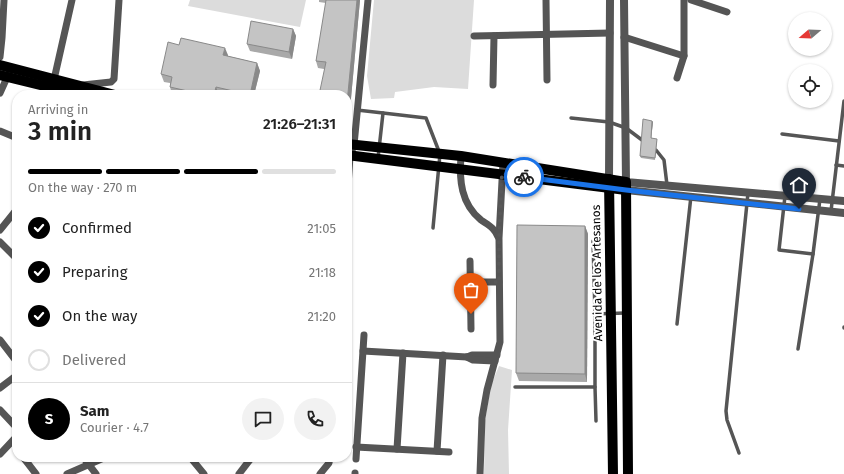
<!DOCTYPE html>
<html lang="en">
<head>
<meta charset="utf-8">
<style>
	:root { --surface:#fff; --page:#f2f2f2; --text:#222; --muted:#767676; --line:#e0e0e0; --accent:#000 }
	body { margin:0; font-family:"Fira Sans",sans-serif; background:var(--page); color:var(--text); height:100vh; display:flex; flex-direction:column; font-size:15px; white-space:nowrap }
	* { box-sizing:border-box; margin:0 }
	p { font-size:13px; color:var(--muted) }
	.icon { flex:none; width:22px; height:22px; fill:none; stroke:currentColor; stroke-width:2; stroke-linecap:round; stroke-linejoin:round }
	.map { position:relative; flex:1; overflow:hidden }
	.details { position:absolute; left:12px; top:90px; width:340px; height:372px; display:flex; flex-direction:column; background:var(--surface); border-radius:16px; box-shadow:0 1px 3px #0004 }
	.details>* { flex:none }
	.needle { width:26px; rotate:251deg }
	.tools { position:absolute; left:788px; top:12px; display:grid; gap:8px }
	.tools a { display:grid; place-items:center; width:44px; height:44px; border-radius:50%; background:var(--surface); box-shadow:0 1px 3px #0004; font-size:20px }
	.pin { position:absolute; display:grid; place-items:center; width:34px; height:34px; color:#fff; margin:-41px -17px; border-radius:50% 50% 50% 0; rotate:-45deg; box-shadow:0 0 4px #0007 }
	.pin .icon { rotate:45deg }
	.courier { position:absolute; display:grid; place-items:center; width:40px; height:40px; margin:-20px; border:3px solid #1a73e8; border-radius:50%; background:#fff; color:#222; box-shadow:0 1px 5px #0007 }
	.head em { font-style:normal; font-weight:600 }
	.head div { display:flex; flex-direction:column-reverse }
	.head { display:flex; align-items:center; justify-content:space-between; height:68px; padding:0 16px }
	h1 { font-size:26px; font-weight:600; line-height:30px }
	.bar { display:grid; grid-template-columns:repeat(4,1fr); gap:6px 4px; align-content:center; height:48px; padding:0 16px }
	.bar i { height:5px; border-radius:3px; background:var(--line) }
	.bar .current { background:var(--accent) }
	.bar p { grid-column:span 4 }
	.line { display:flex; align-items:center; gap:10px; padding:0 16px; border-top:1px solid var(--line) }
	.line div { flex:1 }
	.round { display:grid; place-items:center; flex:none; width:42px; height:42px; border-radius:21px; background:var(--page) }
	ol { padding:0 16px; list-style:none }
	li { display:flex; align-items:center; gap:12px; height:44px }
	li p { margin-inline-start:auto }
	li .icon { padding:4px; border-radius:50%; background:var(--accent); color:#fff; stroke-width:4 }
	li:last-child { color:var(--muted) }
	li i { width:22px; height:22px; border:2px solid var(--line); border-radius:50% }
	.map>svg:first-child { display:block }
</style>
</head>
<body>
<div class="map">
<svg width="844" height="474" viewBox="0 0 844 474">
	<rect width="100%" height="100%" fill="#fff"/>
	<!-- green -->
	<g fill="#dcdcdc">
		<path d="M190,0H306L300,27L188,6Z"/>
		<path d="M374,0H474L468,89L434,87L395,92L394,98L371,99L367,76Z"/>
		<path d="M499,366L512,370L508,430L509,474H484L485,421L491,385Z"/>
	</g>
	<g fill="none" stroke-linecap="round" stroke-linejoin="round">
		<!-- service -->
		<g stroke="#555" stroke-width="3.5">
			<path d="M357,110L383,113"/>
			<path d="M571,118L609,122L626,128L642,140"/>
			<path d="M782,134L839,141"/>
			<path d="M656,150L664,160L667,185"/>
			<path d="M378,158L383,113L426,118L440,154L433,228"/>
			<path d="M836,165L844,166"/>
			<path d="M785,196L779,250L813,254L820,199"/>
			<path d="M831,211L844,101"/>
			<path d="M593,241L595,314"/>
			<path d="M677,324L691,196"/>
			<path d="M844,328V327"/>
			<path d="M798,349L813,254"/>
			<path d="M515,387H595V314L625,313"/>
			<path d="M595,387L596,421"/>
			<path d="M739,453L727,420L726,411L748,193"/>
		</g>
		<!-- minor -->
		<g stroke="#555" stroke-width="7">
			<path d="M546,0L547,80"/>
			<path d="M691,0L727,12"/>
			<path d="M474,36L610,33"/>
			<path d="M624,37L684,56"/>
			<path d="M0,57L2,38L4,0"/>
			<path d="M677,78L684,56V0"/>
			<path d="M53,84L72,0"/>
			<path d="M83,85L111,82L114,79L119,0"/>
			<path d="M493,85L494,36"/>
			<path d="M0,93L9,73"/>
			<path d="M0,131L17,138"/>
			<path d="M461,156C459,180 461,204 481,220C488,225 495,228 498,237"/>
			<path d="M347,201L350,156L354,145L368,0"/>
			<path d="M0,230L17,209"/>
			<path d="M0,242L17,259"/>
			<path d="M470,261L471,329"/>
			<path d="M470,282H499"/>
			<path d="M0,340L17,362"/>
			<path d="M363,351L467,357L472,355H497"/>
			<path d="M467,357L473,360L495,361"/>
			<path d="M0,388L17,375"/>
			<path d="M0,410L17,428"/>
			<path d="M356,447L449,452"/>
			<path d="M397,449L403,353"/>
			<path d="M437,451L443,355"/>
			<path d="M0,454L17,436"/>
			<path d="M23,457L36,474"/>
			<path d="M83,457L96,474"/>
			<path d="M190,457L204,474"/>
			<path d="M356,459L364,335"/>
			<path d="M67,474L106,457"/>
			<path d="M239,474L252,457"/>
			<path d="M320,474L329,463L330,457"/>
			<path d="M355,474V473"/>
			<path d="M480,474L482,418L487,390L500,342L499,238L503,162"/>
		</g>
		<!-- tertiary -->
		<g stroke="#555" stroke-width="8">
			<path d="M624,0L626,182L844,201"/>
			<path d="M609,179L610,0"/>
			<path d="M626,190L844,213"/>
		</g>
		<!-- primary -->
		<g stroke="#000" stroke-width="10">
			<path d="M0,65L115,95"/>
			<path d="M0,75L81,95"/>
			<path d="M347,144L461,156L626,182L628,474"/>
			<path d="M347,155L626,190"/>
			<path d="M609,179L613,474"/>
		</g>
	</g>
	<!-- wall -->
	<g fill="#a9a9a9">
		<path d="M319,0H360L348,131H347V95L324,69L318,68L316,61L326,3L319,2Z"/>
		<path d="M293,29L296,36L292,59L250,51L247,44Z"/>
		<path d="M179,45L228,55V56L257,63L260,71L254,95H175L172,94L170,87V83L164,82L161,74Z"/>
		<path d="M652,121L653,122L651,138L657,141L655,160L641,158L640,156Z"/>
		<path d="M585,226L588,234L587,382L519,381L516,373Z"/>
	</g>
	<!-- shaded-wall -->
	<g fill="#898989">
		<path d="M357,0H360L348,131L347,129V103Z"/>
		<path d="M293,29L296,36L292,59L289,52Z"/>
		<path d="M225,48L228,55L226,63L223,55Z"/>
		<path d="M257,63L260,71L254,95H250Z"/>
		<path d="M216,87L219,95H214Z"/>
		<path d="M652,121L653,122L651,140V138Z"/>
		<path d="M585,226L588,234L587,382L585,374Z"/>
	</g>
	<!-- building -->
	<g fill="#c4c4c4" stroke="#898989">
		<path d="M326,0H357L347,103V95H319L326,62L316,61Z"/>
		<path d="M251,21L293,29L289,52L247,44Z"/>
		<path d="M181,38L225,48L223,55L257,63L250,95L216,87L214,95H205L170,87L172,77L161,74L168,42L179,45Z"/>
		<path d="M643,119L652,121L651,138L657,139L655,158L640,156Z"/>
		<path d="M517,225L585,226V374L516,373Z"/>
	</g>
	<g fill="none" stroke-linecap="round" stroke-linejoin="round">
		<!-- done -->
		<path stroke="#595959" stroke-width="4" stroke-dasharray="0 7.2" d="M471,314L470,282H499V238L502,174L524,177"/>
		<!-- route -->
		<path stroke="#1a73e8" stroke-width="5" d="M524,177L626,190L799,209"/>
	</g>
	<g text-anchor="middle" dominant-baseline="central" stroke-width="4" stroke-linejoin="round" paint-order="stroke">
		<!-- street labels -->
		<g font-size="12" fill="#000" stroke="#fff">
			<text transform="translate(597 273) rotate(-91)">Avenida de los Artesanos</text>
		</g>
	</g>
</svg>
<div class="tools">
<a><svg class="needle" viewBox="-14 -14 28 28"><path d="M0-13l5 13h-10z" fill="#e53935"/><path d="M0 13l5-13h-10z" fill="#767676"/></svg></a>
<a><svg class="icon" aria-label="locate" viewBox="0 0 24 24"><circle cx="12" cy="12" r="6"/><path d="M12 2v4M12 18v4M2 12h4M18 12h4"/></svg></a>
</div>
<div class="pin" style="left:471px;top:314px;background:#ea580c"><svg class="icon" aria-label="bag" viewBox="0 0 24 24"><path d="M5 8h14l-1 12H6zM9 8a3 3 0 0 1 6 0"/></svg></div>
<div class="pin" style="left:799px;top:209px;background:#1f2937"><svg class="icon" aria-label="home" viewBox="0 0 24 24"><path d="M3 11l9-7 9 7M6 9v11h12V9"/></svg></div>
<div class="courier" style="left:524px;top:177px"><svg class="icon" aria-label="bike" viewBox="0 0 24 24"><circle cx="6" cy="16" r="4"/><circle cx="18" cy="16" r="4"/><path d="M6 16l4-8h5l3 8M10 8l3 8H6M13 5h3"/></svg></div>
<section class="details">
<div class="head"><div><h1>3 min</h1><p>Arriving in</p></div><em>21:26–21:31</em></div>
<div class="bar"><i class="current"></i><i class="current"></i><i class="current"></i><i></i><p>On the way · 270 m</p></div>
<ol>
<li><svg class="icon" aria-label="check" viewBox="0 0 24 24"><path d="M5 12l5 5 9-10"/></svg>Confirmed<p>21:05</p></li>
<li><svg class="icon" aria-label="check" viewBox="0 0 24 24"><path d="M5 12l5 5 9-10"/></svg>Preparing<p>21:18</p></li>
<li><svg class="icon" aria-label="check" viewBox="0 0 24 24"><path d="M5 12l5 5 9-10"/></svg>On the way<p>21:20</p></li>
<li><i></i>Delivered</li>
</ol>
<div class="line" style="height:72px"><b class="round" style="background:var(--accent);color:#fff">S</b><div><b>Sam</b><p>Courier · 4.7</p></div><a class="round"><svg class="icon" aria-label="chat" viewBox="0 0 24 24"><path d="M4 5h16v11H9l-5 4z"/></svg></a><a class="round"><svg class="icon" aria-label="phone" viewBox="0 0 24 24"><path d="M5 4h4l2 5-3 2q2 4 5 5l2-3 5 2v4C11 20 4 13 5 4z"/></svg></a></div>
</section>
</div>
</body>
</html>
